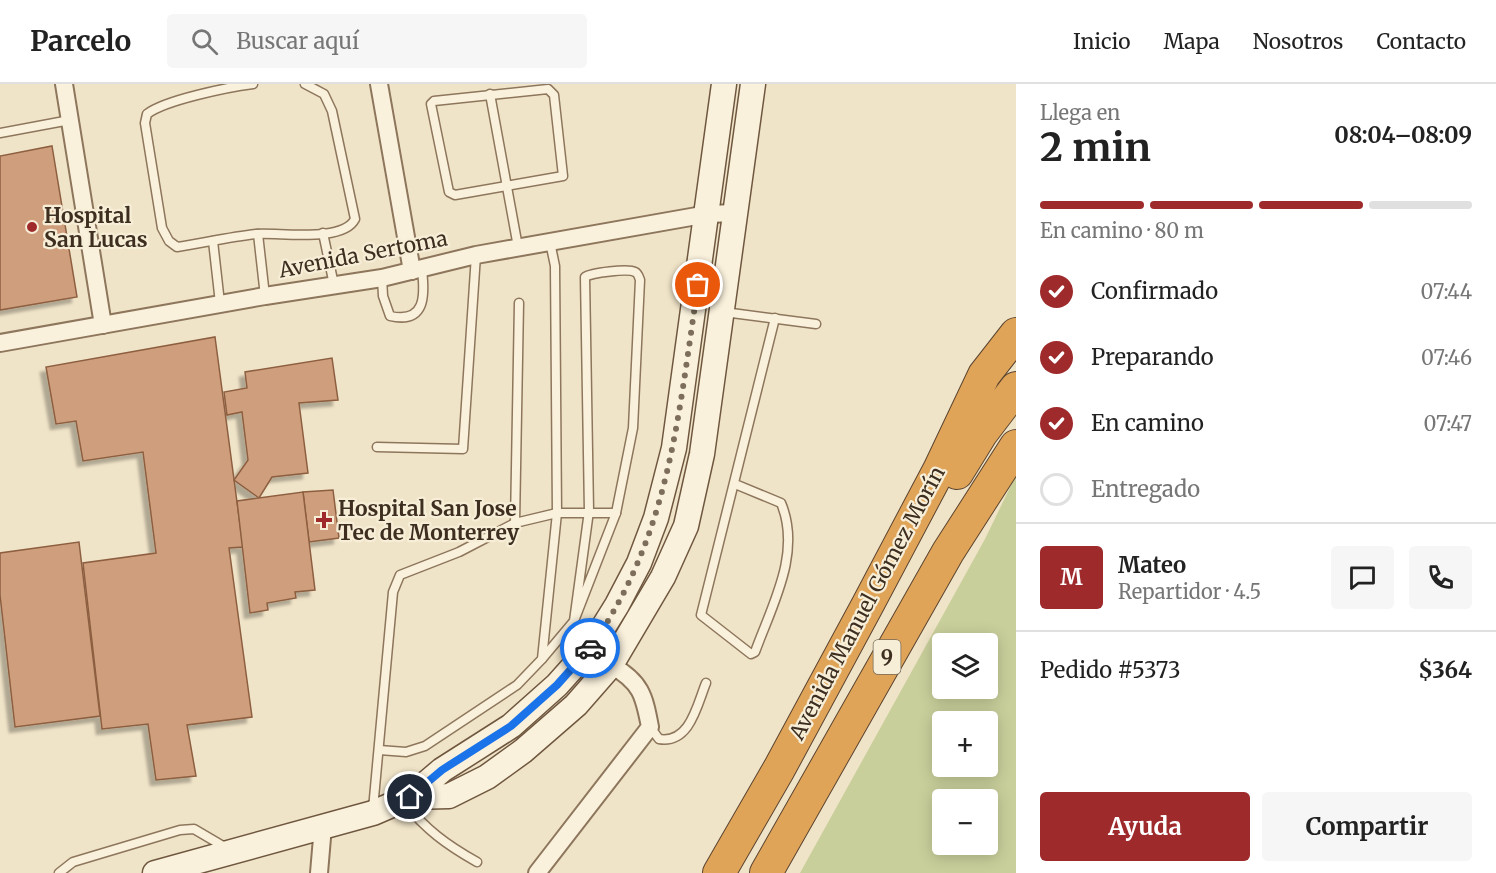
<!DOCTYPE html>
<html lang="es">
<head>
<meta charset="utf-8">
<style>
	:root { --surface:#fff; --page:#f6f6f6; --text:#222; --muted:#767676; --line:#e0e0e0; --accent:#9e2a2b }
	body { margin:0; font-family:Merriweather,serif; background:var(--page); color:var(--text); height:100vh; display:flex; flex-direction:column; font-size:22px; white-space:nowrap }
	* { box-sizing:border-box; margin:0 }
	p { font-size:20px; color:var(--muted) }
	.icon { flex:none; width:33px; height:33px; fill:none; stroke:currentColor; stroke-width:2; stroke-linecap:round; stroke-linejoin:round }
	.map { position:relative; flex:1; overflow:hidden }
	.drawer { display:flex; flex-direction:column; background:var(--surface); width:480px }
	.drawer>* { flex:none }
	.fabs { position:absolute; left:932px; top:549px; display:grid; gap:12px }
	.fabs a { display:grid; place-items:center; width:66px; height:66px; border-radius:6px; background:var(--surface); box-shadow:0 3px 15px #0003; font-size:30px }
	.pin { position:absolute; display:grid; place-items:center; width:51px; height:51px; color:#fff; margin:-26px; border:3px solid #fff; border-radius:50%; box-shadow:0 2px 6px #0007 }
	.courier { position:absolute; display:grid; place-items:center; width:60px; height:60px; margin:-30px; border:4px solid #1a73e8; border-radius:50%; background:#fff; color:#222; box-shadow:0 2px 8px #0007 }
	.headline em { font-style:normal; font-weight:700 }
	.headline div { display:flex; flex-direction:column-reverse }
	.headline { display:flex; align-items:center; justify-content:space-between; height:102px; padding:0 24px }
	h1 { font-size:39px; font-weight:700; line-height:45px }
	.bar { display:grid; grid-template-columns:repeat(4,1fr); gap:9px 6px; align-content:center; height:72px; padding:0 24px }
	.bar i { height:8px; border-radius:4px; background:var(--line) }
	.bar .on { background:var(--accent) }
	.bar p { grid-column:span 4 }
	.line { display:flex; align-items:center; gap:15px; padding:0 24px; border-top:2px solid var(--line) }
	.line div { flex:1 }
	.round { display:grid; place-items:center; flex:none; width:63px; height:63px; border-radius:6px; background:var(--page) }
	ol { padding:0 24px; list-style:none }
	li { display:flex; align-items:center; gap:18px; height:66px }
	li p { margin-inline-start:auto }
	li .icon { padding:6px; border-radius:50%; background:var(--accent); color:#fff; stroke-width:4 }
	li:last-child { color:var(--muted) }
	li i { width:33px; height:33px; border:3px solid var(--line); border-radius:50% }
	.primary-button { display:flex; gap:12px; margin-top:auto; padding:12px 24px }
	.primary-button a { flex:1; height:69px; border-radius:6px; background:var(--accent); color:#fff; font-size:24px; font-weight:700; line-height:69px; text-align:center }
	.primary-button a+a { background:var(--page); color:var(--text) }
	header { display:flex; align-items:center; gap:36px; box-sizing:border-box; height:84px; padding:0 30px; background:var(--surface); border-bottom:2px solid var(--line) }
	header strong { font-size:28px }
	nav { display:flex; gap:33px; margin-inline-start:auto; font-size:21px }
	.search { width:420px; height:54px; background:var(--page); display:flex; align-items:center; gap:15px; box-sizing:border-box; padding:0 21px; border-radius:6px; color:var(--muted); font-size:22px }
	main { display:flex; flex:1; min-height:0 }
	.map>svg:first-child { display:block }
</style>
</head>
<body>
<header>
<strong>Parcelo</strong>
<div class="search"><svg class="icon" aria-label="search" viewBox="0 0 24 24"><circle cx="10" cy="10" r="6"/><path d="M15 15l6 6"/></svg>Buscar aquí</div>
<nav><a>Inicio</a><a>Mapa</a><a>Nosotros</a><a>Contacto</a></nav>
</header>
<main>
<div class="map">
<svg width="1016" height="789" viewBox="0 0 1016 789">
	<defs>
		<filter id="shadow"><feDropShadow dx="-5.5" dy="5.5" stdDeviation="1.5" flood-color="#0004"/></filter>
	</defs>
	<rect width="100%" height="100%" fill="#f0e4c8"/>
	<!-- green -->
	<path fill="#c9cf9b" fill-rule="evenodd" d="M1016,391V789H800L985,455ZM942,560H987V604H942ZM942,638H987V682H942ZM942,716H987V760H942Z"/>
	<!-- building -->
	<g fill="#cf9f7d" stroke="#8d5f41" stroke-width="1.5" filter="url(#shadow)">
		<path d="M52,62L77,213L0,226V72Z"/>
		<path d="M215,253L243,463L229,464L252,633L187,641L196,692L156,696L148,640L102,645L83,479L156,469L143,368L83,377L76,337L56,340L46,283Z"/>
		<path d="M332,274L338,316L299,319L308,389L272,393L259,414L234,396L248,376L242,328L227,331L224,308L247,304L245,288Z"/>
		<path d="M333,406L339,454L309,458L303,408Z"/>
		<path d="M303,408L315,506L295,508L296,514L267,519L268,526L250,529L237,417Z"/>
		<path d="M79,458L100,632L15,643L0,511V469Z"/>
	</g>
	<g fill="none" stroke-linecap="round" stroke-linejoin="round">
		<!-- lane casing -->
		<g stroke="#8d765c" stroke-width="11">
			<g id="lane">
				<path d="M253,0C229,3 165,16 147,30L145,39L162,144L169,157L177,163C203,159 230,153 256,150C279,148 343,159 355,135L332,27L324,10L305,0"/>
				<path d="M548,5L554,11L563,92L455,111L449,108L431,20L434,17Z"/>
				<path d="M490,10L518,163"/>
				<path d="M0,49L70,36"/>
				<path d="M323,149L334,201"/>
				<path d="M258,150L265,212"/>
				<path d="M213,157L220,219"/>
				<path d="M382,194L383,212L390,232C426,240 425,211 422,186"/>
				<path d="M724,228L816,240"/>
				<path d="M377,363L463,365L476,171"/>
				<path d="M735,400L781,419C802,469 772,521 755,568L751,570L701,531L775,234"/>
				<path d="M515,439L519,219"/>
				<path d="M542,575L574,537L616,429L633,344L640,196C639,193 638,189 635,188C628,184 591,189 585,193L589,427L574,537"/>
				<path d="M650,643L659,655C690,660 697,621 706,599"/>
				<path d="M379,666L406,668L425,662L517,601L542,575L557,429L555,182L550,158"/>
				<path d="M403,718C427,746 445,760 477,778"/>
				<path d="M373,725L393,508L400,491L459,468L515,439L557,429H616"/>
				<path d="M59,789L73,778L180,746L194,745L228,765"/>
			</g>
		</g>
		<!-- street casing -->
		<g stroke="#8d765c" stroke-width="20">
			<g id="street">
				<path d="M64,0L103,241"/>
				<path d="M379,0L412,187"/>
				<path d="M0,259L265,212L382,194L476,171L708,130L735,129"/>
				<path d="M319,789L323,742"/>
				<path d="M537,789L650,643C644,611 641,598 611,581"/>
			</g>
		</g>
		<!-- secondary casing -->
		<g stroke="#6f573f" stroke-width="27">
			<g id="secondary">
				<path d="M410,713L449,712L487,693L523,667L576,621L611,581L663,493L686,442L702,370L753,0"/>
				<path d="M155,789L373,729L410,713L442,686L511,642L557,601L591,563L617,521L639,479L656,434L674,364L724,0"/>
			</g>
		</g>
		<!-- highway casing -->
		<g stroke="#5b4430" stroke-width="34">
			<g id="highway">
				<path d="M957,389L981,350L1016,304"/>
				<path d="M719,789L779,685L867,522L939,386L984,291L1016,250"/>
				<path d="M766,789L948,468L1016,362"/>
			</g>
		</g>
		<!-- lane -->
		<use href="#lane" stroke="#faf1dc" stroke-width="8"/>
		<!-- street -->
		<use href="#street" stroke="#faf1dc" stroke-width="16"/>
		<!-- secondary -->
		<use href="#secondary" stroke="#faf1dc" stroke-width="24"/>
		<!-- highway -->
		<use href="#highway" stroke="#e0a458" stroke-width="32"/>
	</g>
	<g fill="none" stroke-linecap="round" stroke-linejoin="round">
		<!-- done -->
		<path stroke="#7c6e5b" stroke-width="6" stroke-dasharray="0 10.8" d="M590,564C670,452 678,332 698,201"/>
		<!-- route -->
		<path stroke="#1a73e8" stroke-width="8" d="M410,713L442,686L511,642L557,601L590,564"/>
	</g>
	<!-- markers -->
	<g fill="#9e2a2b" stroke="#f7eed8" stroke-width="2">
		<circle cx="32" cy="143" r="6"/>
		<path d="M321 427h6v6h6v6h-6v6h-6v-6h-6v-6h6z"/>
	</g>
	<g text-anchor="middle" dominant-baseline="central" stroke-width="4.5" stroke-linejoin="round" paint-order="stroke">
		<!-- shield labels -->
		<rect fill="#f7eed8" stroke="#756857" stroke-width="1.5" x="873.5" y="556" width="27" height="34" rx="4.5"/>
		<g font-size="20" font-weight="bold" fill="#3d2e20">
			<text x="887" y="573">9</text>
		</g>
		<!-- poi labels -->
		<g font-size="21" font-weight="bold" fill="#3d2e20" stroke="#f7eed8" text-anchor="start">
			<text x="44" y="131">Hospital<tspan x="44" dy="24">San Lucas</tspan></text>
			<text x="338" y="424">Hospital San Jose<tspan x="338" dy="24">Tec de Monterrey</tspan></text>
		</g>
		<!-- street labels -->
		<g font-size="21" fill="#3d2e20" stroke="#f7eed8">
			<text transform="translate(363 170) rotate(-11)">Avenida Sertoma</text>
			<text transform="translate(867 519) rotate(-62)">Avenida Manuel Gómez Morín</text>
		</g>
	</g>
</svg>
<div class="fabs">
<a><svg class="icon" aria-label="layers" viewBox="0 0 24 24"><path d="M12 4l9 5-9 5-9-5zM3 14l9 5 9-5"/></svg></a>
<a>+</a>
<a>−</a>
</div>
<div class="pin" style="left:698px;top:201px;background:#ea580c"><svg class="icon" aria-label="bag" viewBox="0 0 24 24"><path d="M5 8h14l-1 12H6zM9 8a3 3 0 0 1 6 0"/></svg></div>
<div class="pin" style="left:410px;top:713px;background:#1f2937"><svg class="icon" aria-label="home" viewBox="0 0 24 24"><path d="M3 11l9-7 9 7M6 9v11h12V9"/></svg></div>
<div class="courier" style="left:590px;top:564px"><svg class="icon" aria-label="car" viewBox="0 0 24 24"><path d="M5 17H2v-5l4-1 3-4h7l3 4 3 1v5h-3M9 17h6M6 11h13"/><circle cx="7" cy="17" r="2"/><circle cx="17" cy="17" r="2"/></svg></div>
</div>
<section class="drawer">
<div class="headline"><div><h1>2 min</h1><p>Llega en</p></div><em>08:04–08:09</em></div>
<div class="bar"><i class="on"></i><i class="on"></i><i class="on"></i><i></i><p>En camino · 80 m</p></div>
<ol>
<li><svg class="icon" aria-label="check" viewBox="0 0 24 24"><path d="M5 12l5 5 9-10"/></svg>Confirmado<p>07:44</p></li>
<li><svg class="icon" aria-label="check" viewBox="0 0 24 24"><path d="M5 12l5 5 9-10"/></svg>Preparando<p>07:46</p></li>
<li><svg class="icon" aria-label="check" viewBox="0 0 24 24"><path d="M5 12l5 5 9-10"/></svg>En camino<p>07:47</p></li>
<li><i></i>Entregado</li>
</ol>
<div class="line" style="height:108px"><b class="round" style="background:var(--accent);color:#fff">M</b><div><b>Mateo</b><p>Repartidor · 4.5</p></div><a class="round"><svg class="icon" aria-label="chat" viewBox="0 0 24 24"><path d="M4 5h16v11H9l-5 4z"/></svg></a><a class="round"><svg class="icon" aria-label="phone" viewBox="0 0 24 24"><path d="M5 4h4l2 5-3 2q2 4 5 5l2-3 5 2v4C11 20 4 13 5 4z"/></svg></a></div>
<div class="line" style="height:78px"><div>Pedido #5373</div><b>$364</b></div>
<div class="primary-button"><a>Ayuda</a><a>Compartir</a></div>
</section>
</main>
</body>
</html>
